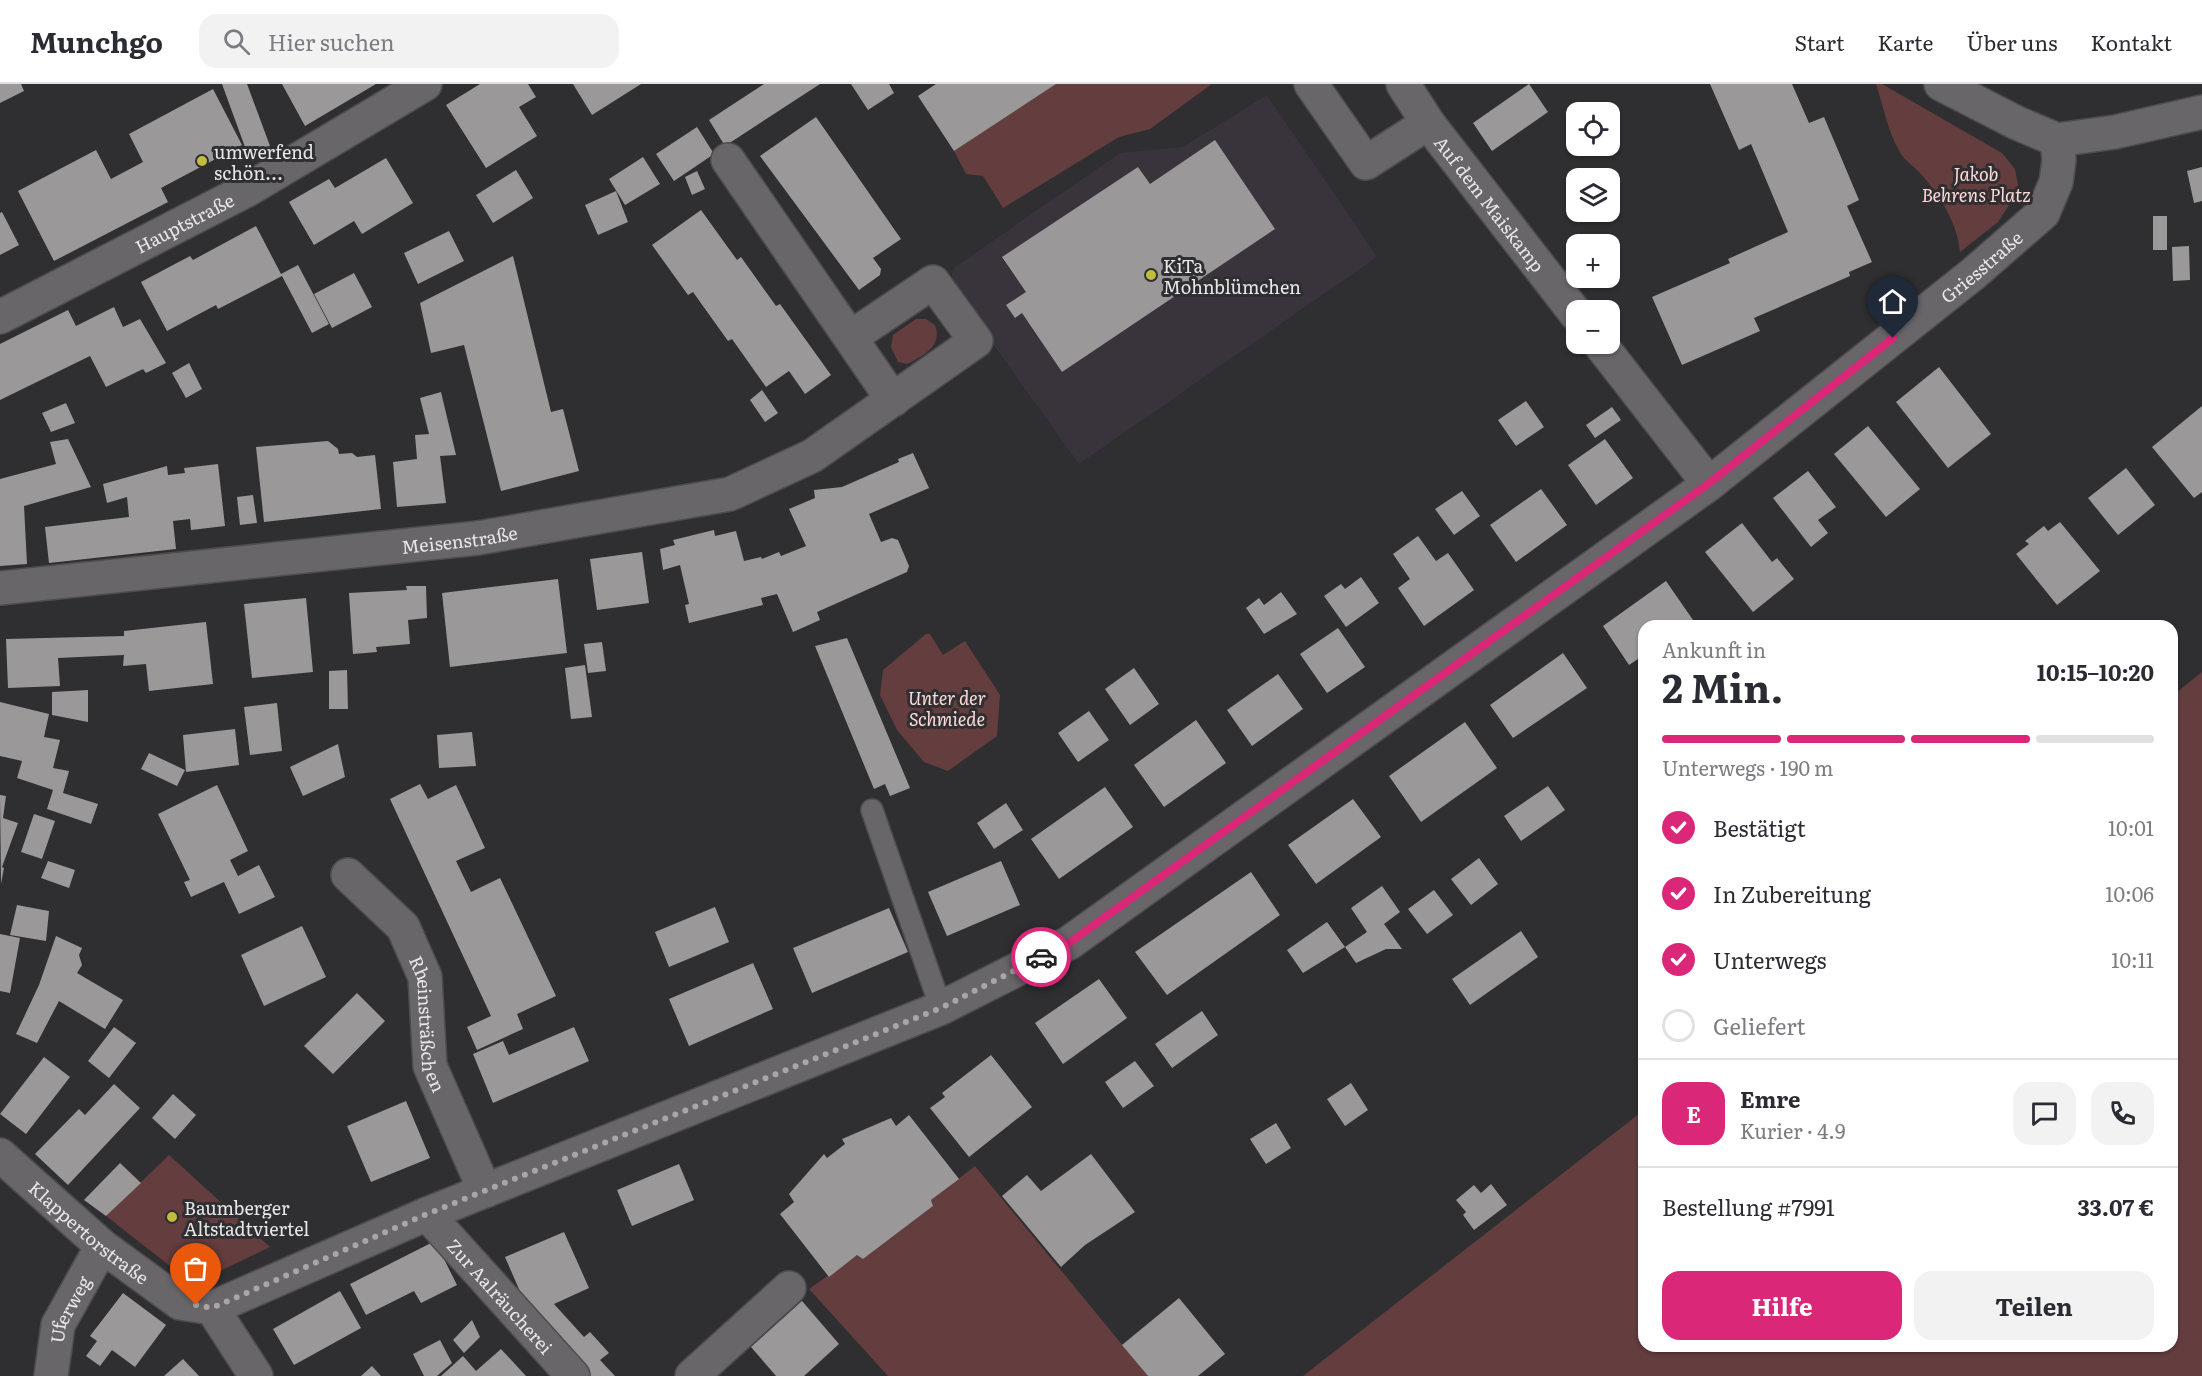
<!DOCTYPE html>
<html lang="de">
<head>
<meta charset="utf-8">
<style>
	:root { --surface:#fff; --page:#f2f2f3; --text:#2b2b33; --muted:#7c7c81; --line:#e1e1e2; --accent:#db2777 }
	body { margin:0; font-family:Literata,serif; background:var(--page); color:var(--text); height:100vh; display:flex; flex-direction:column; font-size:22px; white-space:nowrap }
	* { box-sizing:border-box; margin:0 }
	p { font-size:20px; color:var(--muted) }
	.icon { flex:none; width:33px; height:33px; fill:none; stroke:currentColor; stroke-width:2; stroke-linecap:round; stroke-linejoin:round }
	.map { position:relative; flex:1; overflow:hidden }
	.drawer { position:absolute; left:1638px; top:536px; width:540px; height:732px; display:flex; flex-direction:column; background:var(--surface); border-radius:18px; box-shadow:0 2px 4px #0004 }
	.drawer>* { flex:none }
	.tools { position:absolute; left:1566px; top:18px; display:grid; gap:12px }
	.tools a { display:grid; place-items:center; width:54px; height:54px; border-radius:12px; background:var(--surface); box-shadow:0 2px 4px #0004; font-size:30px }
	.pin { position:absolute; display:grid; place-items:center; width:51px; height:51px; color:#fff; margin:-62px -26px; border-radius:50% 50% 50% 0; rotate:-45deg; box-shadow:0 0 6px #0007 }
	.pin .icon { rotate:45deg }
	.courier { position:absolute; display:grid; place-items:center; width:60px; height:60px; margin:-30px; border:4px solid #db2777; border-radius:50%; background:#fff; color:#222; box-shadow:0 2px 8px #0007 }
	.headline em { font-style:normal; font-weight:700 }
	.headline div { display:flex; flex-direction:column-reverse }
	.headline { display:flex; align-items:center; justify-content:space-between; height:102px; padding:0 24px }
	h1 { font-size:39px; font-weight:700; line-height:45px }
	.bar { display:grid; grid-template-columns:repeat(4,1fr); gap:9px 6px; align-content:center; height:72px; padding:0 24px }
	.bar i { height:8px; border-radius:4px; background:var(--line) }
	.bar .selected { background:var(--accent) }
	.bar p { grid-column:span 4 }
	.line { display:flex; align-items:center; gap:15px; padding:0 24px; border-top:2px solid var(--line) }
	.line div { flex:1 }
	.round { display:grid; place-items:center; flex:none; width:63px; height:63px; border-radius:18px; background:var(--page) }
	ol { padding:0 24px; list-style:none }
	li { display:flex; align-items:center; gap:18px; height:66px }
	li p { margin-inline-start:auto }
	li .icon { padding:6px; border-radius:50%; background:var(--accent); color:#fff; stroke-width:4 }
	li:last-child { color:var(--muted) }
	li i { width:33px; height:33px; border:3px solid var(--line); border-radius:50% }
	.action { display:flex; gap:12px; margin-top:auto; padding:12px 24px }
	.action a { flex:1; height:69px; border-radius:18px; background:var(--accent); color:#fff; font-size:24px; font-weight:700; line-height:69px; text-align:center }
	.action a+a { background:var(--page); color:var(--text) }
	header { display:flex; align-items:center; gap:36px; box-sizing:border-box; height:84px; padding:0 30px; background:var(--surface); border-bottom:2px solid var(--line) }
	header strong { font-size:28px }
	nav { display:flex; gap:33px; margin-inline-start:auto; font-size:21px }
	.search { width:420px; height:54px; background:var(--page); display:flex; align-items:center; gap:15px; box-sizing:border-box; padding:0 21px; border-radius:18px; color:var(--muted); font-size:22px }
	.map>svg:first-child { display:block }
</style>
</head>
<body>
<header>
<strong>Munchgo</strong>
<div class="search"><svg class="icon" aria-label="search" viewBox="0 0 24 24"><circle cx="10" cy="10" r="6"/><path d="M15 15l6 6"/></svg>Hier suchen</div>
<nav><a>Start</a><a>Karte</a><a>Über uns</a><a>Kontakt</a></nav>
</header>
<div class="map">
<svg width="2202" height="1292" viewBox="0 0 2202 1292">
	<rect width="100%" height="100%" fill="#2f2e30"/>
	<!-- built -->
	<path fill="#39343b" d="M1267,11L1377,173L1079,380L949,199L955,183L1120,69L1183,63Z"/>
	<!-- green -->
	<g fill="#643d3f">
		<path d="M1056,0H1212L1150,45L1119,53L1003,124L983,92L966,90L954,67Z"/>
		<path d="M1876,0H1882L2002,69L2015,85L2019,106L1998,138L1960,168C1958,140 1940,112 1921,90C1916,84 1909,80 1904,74C1889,54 1884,24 1876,0Z"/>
		<path d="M916,235H926L935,241C943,262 923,272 907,280L898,278L891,263L893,251Z"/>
		<path d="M926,550H930L943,571L965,557L1000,611L997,652L948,687L924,678L897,646L880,611L883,586Z"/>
		<path d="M2202,588V1292H1303L1644,1026V1262H2172V612Z"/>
		<path d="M169,1071L270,1163L193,1200L106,1132Z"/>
		<path d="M975,1082L1148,1292H888L809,1205L857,1171L863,1175L933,1122L931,1116Z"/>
	</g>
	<!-- building -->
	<g fill="#9b989a">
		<path d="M0,0H21L24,7L0,19Z"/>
		<path d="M222,0H247L270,62L249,74Z"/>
		<path d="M282,0H376L305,42Z"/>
		<path d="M480,0H528L536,13L519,23L537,52L486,84L446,21Z"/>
		<path d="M573,0H641L592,31Z"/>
		<path d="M764,0H820L725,62L709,36Z"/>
		<path d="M851,0H889L894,9L868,26Z"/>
		<path d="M936,0H1056L954,67L918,12Z"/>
		<path d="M1529,0L1548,28L1492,67L1473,39Z"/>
		<path d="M1710,0H1792L1809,39L1824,33L1859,116L1847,122L1872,178L1849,188L1850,192L1754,234L1760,247L1682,281L1652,213L1730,179L1728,175L1788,148L1751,60L1739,66Z"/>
		<path d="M213,5L242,61L161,104L168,118L54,177L18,107L96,66L111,95L143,78L129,50Z"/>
		<path d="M816,33L901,155L873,174L881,185L880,191L859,206L760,72Z"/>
		<path d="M697,43L714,70L674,97L656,70Z"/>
		<path d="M1215,56L1275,145L1062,288L1022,229L1015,234L1006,221L1026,208L1002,173L1138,83L1150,100Z"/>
		<path d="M643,73L660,100L625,121L609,95Z"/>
		<path d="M386,74L413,119L362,150L354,137L314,161L289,118L329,95L335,104Z"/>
		<path d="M2202,83V117L2194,119L2187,87Z"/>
		<path d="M516,86L533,114L493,139L476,111Z"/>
		<path d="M697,87L705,105L692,111L685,93Z"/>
		<path d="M616,107L628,138L598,151L585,121Z"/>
		<path d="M701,126L737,176L741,173L776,222L780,220L831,291L805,310L789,287L766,303L732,255L728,257L693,208L688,211L652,161Z"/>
		<path d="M2,128L19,161L0,171V129Z"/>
		<rect x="2153" y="132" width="14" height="34"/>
		<path d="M256,142L281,190L298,181L329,240L312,249L282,192L218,225L216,221L167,247L141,198L190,172L193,176Z"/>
		<path d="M449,147L464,177L418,200L404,169Z"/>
		<path d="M2189,162L2190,196L2173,197L2172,163Z"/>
		<path d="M513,172L551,328L563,325L579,387L501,407L464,261L431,269L420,219Z"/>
		<path d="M354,189L372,223L332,244L314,210Z"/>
		<path d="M114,223L123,243L140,235L166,279L146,289L143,285L106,303L90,272L0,316V260L68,226L76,242Z"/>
		<path d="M189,279L202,305L186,314L172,289Z"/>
		<path d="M1939,283L1991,350L1948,384L1896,318Z"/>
		<path d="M762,306L778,329L765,338L750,316Z"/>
		<path d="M441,308L456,371L440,372L446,419L397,423L393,378L417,375L415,351L429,350L420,314Z"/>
		<path d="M1526,317L1544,343L1516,362L1498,336Z"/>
		<path d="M66,319L75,339L51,348L42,329Z"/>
		<path d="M2202,322V408L2194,414L2152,363Z"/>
		<path d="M1612,323L1621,336L1595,354L1586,341Z"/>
		<path d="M1868,342L1920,405L1886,433L1834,370Z"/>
		<path d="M68,355L91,403L24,422L27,480L0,482V395L56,380L50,358Z"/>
		<path d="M1605,355L1633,394L1596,421L1568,381Z"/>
		<path d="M328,357L338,365L339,370L352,369L357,373L375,371L381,425L264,438L256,363Z"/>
		<path d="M913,369L929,404L869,430L881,458L892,454L898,456L909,482L907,488L817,528L820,536L793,548L777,510L761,514L763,521L689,539L685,521L689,520L680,481L663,486L660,465L675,461L673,456L714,446L715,452L736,447L744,477L761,473L762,475L779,468L781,472L806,462L789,425L815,414L814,406L842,403L899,378L898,375Z"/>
		<path d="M218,380L225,442L191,446L190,435L173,437L176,465L49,479L45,443L129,433L127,413L107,419L103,400L167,382L168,391L185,389L184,384Z"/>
		<path d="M2126,384L2155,421L2118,451L2088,414Z"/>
		<path d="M1808,387L1836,423L1818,436L1828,449L1811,463L1773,414Z"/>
		<path d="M1541,405L1567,441L1516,478L1490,441Z"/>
		<path d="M1462,407L1480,432L1454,451L1435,425Z"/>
		<path d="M253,411L257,439L240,441L237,413Z"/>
		<path d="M2060,438L2100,487L2057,521L2016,470L2029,460L2025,457L2044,442L2048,447Z"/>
		<path d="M1742,439L1772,478L1777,474L1794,495L1753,528L1705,468Z"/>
		<path d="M1418,452L1436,477L1448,469L1474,506L1424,542L1398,504L1410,495L1393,470Z"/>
		<path d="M642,468L649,519L597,526L590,475Z"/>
		<path d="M1361,493L1379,519L1346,543L1324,512L1341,500L1345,505Z"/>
		<path d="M558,495L567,569L450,583L442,509Z"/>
		<path d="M1666,497L1693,536L1685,542H1644V571L1629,581L1603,542Z"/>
		<path d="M406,502H426L427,534L408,536L410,560L376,563L377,568L353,570L349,509L407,506Z"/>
		<path d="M1281,508L1297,530L1264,550L1246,524L1259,514L1264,521Z"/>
		<path d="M306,514L313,588L252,594L244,520Z"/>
		<path d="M206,538L213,600L149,607L146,580L123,582L124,571L58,574L60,602L8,604L6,555L124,552V547Z"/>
		<path d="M1338,544L1365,583L1327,609L1300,570Z"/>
		<path d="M847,554L910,704L890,712L885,700L874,705L815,562Z"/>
		<path d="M602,558L606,587L588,589L584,560Z"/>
		<path d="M1563,569L1587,604L1513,654L1490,621Z"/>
		<path d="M585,581L592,633L571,635L565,584Z"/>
		<path d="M1134,584L1159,620L1130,641L1105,605Z"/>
		<path d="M347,586L348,625H329V587Z"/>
		<path d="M1278,590L1303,625L1252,662L1227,626Z"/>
		<path d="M88,606V638L52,631V608Z"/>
		<path d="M0,618L49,630L44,653L60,656L53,684L69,687L63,709L98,720L91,740L47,725L53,706L17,694L22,677L0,672Z"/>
		<path d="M277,619L282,667L250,671L244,623Z"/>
		<path d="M1089,627L1109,656L1078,678L1058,649Z"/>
		<path d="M1196,636L1226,679L1164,723L1134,681Z"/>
		<path d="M1465,638L1497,684L1421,738L1389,692Z"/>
		<path d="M235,645L239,681L186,688L183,651Z"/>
		<path d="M472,648L476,682L439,684L437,651Z"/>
		<path d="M338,660L345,693L303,712L290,683Z"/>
		<path d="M149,669L185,686L177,702L141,685Z"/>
		<path d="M420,700L428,715L456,701L485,764L456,777L471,808L500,794L556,912L517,930L523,945L477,966L467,943L491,932L390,715Z"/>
		<path d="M217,701L248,767L230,776L238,792L259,781L275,813L239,830L224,798L191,813L184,798L190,796L158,730Z"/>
		<path d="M1548,702L1565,726L1521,757L1504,732Z"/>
		<path d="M1105,703L1133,743L1059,795L1031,755Z"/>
		<path d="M0,711L6,712L3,734L18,739L2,783L4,784L1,800Z"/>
		<path d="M1353,715L1381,753L1316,800L1288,761Z"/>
		<path d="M1006,719L1023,746L994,765L977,739Z"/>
		<path d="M34,730L55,737L42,775L21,768Z"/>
		<path d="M1479,774L1498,800L1471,821L1451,795Z"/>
		<path d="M48,777L75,786L69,804L41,794Z"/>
		<path d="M1001,777L1020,821L947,852L928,808Z"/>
		<path d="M1251,788L1280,831L1167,911L1135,868Z"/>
		<path d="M1382,802L1400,828L1384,840L1402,865H1386L1356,879L1345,863L1303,889L1287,866L1327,838L1345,863L1367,848L1351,824Z"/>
		<path d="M1434,806L1453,831L1427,850L1408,825Z"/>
		<path d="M17,821L49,827L46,857L10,851Z"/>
		<path d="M715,823L729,858L669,883L655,848Z"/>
		<path d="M889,824L908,868L812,909L793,864Z"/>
		<path d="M302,842L326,893L264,922L241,871Z"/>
		<path d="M1521,847L1538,873L1470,921L1452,895Z"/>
		<path d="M0,850L20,854L10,909L0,907Z"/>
		<path d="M56,852L82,864L79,871L82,881L77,889L123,916L105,945L59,917L37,959L16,950L39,901Z"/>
		<path d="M753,879L773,925L689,962L669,915Z"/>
		<path d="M1099,895L1127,934L1063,980L1035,939Z"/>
		<path d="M357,909L385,937L333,990L304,962Z"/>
		<path d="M1202,927L1218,951L1172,984L1155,960Z"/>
		<path d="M114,943L136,959L109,994L88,977Z"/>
		<path d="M574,943L589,977L493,1019L473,970L503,957L509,971Z"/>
		<path d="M991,971L1032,1023L969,1073L930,1024L945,1013L942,1009Z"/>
		<path d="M44,973L70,993L26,1050L0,1030Z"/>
		<path d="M1135,977L1154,1002L1123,1024L1105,998Z"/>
		<path d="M1351,999L1368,1026L1345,1042L1327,1015Z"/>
		<path d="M114,1000L140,1024L68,1101L35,1070L79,1025L85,1031Z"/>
		<path d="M173,1010L196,1031L175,1055L152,1034Z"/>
		<path d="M406,1017L430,1074L371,1098L347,1042Z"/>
		<path d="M909,1031L959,1095L931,1116L933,1122L863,1175L857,1171L829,1193L780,1130L794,1118L789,1110L824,1070L827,1074L845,1060L842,1055L891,1034L896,1042Z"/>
		<path d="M1276,1039L1291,1064L1266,1080L1250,1055Z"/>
		<path d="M1091,1070L1135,1128L1085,1161L1061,1183L1002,1112L1027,1091L1041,1107Z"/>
		<path d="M120,1079L141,1099L106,1132L84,1116Z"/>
		<path d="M679,1080L694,1116L632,1142L617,1106Z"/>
		<path d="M1491,1100L1507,1121L1474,1146L1463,1131L1466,1128L1456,1116L1474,1101L1481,1109Z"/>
		<path d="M564,1148L589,1204L554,1220L584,1253L590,1248L609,1269L600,1276L615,1292H587L528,1226L505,1173Z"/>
		<path d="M435,1157L457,1201L421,1219L414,1207L366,1231L350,1200Z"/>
		<path d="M340,1207L361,1244L294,1281L273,1245Z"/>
		<path d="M123,1209L166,1241L135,1283L112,1266L100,1282L86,1272L97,1257L90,1252Z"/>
		<path d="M1179,1214L1225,1270L1198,1292H1148L1122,1261Z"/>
		<path d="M802,1217L839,1260L804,1292H776L751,1263Z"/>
		<path d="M472,1236L480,1253L464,1269L453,1256Z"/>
		<path d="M440,1256L452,1279L437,1292H424L413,1270Z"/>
		<path d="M501,1265L526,1292H441L463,1272L476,1287Z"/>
		<path d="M183,1275L199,1292H164Z"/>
		<path d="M372,1282L381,1292H361Z"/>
	</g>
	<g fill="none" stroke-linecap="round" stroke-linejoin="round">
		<!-- lane casing -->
		<g stroke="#4d4c4e" stroke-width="24">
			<path id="lane" d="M872,726L941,924"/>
		</g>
		<!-- street casing -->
		<g stroke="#4d4c4e" stroke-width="36">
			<g id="street">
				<path d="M1311,0L1366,79L1428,39"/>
				<path id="s1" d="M1403,0L1428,39L1576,230"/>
				<path d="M1941,0L2017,39L2057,56L2115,48L2202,28"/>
				<path d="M728,76L893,316"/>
				<path d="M1600,260L1709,400"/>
				<path id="s2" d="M0,504L478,454L730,410L812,372L976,257L933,198L851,253"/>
				<path id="s3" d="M348,791L403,843L425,893L430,982L485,1107"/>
				<path id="s4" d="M0,1071L102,1162L180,1219L212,1224L256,1292"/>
				<path id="s5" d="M427,1130L573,1292"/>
				<path id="s6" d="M212,1224L427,1130L941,924L1069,859L1709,400L1973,190L2043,129L2056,98L2059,76L2057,56"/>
				<path id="s7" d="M51,1292L58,1241L102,1162"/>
				<path d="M692,1292L789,1204"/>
			</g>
		</g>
		<!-- secondary casing -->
		<g stroke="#4d4c4e" stroke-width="36">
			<g id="secondary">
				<path id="s8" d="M0,233L247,106L425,0"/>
			</g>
		</g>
		<!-- lane -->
		<use href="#lane" stroke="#686669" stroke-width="21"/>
		<!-- street -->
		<use href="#street" stroke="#686669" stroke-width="33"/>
		<!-- secondary -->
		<use href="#secondary" stroke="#686669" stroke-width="33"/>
	</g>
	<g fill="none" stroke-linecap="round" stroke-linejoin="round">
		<!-- done -->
		<path stroke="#a7a6a8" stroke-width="6" stroke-dasharray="0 10.8" d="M196,1221L212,1224L427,1130L941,924L1041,873"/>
		<!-- route -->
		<path stroke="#db2777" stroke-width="8" d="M1041,873L1069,859L1708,400L1893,254"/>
	</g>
	<!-- markers -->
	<g fill="#c3bd3e" stroke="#2f2e30" stroke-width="2">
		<circle cx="202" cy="77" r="6"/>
		<circle cx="1151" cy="191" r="6"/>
		<circle cx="172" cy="1133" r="6"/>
	</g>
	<g text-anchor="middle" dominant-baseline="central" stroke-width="6" stroke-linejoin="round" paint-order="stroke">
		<!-- poi labels -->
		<g font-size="18" fill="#e8e7e8" stroke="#2f2e30" text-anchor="start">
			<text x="214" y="67">umwerfend<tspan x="214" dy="21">schön...</tspan></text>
			<text x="1163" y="181">KiTa<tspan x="1163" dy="21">Mohnblümchen</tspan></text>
			<text x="184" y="1123">Baumberger<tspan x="184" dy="21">Altstadtviertel</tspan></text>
		</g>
		<!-- park labels -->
		<g font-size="18" font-style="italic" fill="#fedada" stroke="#2f2e30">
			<text x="1976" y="89">Jakob<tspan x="1976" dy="21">Behrens Platz</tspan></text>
			<text x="947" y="613">Unter der<tspan x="947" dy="21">Schmiede</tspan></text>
		</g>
		<!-- street labels -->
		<g font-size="18" fill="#e8e7e8" stroke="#2f2e30">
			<text stroke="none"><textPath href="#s1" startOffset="148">Auf dem Maiskamp</textPath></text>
			<text stroke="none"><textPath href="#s8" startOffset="207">Hauptstraße</textPath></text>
			<text stroke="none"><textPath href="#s6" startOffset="2068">Griesstraße</textPath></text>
			<text stroke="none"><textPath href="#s2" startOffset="462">Meisenstraße</textPath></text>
			<text stroke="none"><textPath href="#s3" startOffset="177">Rheinsträßchen</textPath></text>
			<text stroke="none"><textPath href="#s4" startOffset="118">Klappertorstraße</textPath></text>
			<text stroke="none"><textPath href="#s5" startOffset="110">Zur Aalräucherei</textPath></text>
			<text stroke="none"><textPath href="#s7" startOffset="70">Uferweg</textPath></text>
		</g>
	</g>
</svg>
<div class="tools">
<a><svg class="icon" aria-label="locate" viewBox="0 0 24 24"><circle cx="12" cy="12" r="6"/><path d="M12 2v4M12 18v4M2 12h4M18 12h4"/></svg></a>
<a><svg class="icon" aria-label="layers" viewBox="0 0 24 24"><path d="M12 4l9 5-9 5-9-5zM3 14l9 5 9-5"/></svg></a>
<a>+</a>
<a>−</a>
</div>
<div class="pin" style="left:196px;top:1221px;background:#ea580c"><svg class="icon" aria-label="bag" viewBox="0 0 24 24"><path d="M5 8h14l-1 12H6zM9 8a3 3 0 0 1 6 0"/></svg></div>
<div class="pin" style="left:1893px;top:254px;background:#1f2937"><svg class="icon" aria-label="home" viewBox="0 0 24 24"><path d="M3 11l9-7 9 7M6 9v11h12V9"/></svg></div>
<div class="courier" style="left:1041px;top:873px"><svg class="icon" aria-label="car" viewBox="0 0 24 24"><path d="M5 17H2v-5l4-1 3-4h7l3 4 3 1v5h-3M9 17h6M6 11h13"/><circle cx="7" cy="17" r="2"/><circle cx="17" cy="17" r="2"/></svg></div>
<section class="drawer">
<div class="headline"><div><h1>2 Min.</h1><p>Ankunft in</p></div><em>10:15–10:20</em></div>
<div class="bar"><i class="selected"></i><i class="selected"></i><i class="selected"></i><i></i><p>Unterwegs · 190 m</p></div>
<ol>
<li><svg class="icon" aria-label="check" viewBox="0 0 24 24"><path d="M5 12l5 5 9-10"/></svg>Bestätigt<p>10:01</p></li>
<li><svg class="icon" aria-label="check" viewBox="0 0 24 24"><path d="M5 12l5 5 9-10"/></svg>In Zubereitung<p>10:06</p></li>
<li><svg class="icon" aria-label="check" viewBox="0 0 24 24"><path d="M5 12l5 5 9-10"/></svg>Unterwegs<p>10:11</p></li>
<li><i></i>Geliefert</li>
</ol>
<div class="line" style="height:108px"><b class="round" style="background:var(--accent);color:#fff">E</b><div><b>Emre</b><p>Kurier · 4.9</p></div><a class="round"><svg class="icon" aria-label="chat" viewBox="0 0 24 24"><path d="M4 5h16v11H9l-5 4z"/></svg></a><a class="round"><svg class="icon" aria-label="phone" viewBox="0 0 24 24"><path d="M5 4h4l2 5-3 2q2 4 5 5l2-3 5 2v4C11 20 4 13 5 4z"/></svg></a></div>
<div class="line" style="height:78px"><div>Bestellung #7991</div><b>33.07 €</b></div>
<div class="action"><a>Hilfe</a><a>Teilen</a></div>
</section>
</div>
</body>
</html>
